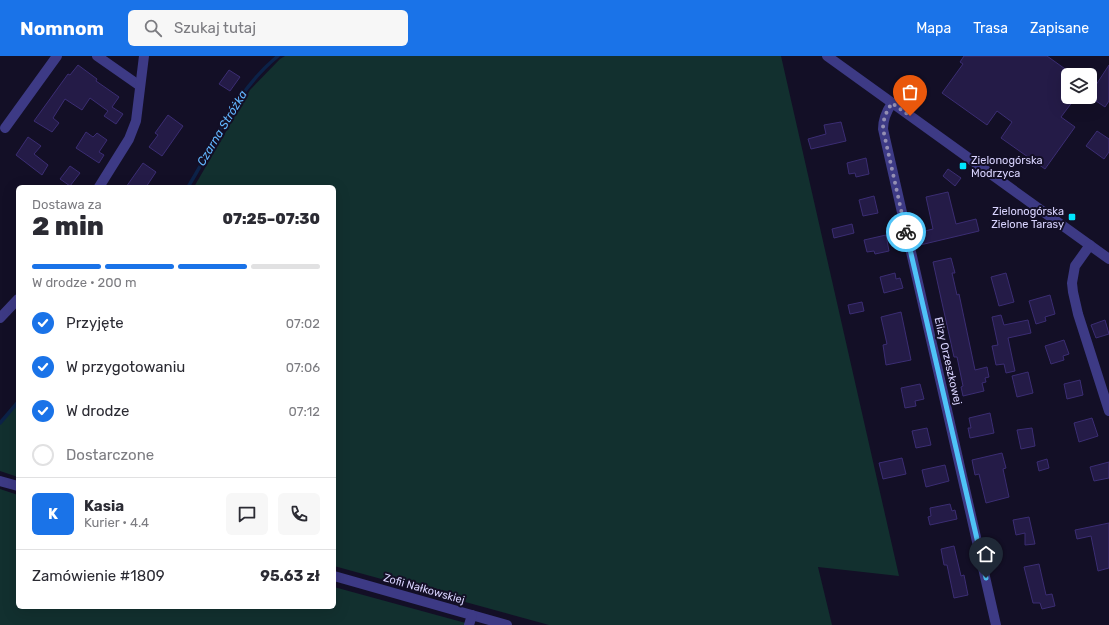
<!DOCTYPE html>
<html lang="pl">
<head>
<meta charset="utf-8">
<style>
	:root { --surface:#fff; --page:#f7f7f7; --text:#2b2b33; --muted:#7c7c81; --line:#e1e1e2; --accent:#1a73e8 }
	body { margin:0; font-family:Rubik,sans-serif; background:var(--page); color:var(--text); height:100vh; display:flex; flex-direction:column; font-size:15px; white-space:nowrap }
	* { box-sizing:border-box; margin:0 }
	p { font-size:13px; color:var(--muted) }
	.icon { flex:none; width:22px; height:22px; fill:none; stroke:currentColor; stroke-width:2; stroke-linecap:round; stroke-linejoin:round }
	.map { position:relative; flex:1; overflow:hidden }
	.panel { position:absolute; left:16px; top:129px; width:320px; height:424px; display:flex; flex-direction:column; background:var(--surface); border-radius:6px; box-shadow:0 4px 16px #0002 }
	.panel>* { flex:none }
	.controls { position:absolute; left:1061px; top:12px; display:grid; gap:8px }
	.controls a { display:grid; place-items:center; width:36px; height:36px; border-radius:6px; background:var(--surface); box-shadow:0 4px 16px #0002; font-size:20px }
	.pin { position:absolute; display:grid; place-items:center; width:34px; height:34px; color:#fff; margin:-41px -17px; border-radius:50% 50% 50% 0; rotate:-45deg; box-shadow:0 0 4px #0007 }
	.pin .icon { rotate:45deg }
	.courier { position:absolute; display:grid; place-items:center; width:40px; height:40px; margin:-20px; border:3px solid #4fc3f7; border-radius:50%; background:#fff; color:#222; box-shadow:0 1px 5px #0007 }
	.head em { font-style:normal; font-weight:800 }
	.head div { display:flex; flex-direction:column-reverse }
	.head { display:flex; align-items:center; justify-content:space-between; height:68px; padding:0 16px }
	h1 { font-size:26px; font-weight:800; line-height:30px }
	.bar { display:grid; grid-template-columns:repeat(4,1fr); gap:6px 4px; align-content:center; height:48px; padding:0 16px }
	.bar i { height:5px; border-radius:3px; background:var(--line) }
	.bar .selected { background:var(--accent) }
	.bar p { grid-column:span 4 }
	.line { display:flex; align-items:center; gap:10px; padding:0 16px; border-top:1px solid var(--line) }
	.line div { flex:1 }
	.round { display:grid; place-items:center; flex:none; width:42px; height:42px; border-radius:6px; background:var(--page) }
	ol { padding:0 16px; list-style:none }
	li { display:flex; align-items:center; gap:12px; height:44px }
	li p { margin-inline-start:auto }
	li .icon { padding:4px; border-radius:50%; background:var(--accent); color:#fff; stroke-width:4 }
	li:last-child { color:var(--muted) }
	li i { width:22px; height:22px; border:2px solid var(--line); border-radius:50% }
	header { display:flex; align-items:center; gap:24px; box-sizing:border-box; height:56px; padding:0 20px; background:var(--accent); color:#fff }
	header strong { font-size:19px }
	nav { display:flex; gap:22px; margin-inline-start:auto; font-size:14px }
	.search { width:280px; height:36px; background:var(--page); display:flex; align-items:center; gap:10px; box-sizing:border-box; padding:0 14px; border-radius:6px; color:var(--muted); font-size:15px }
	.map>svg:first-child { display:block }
</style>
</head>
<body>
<header>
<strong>Nomnom</strong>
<div class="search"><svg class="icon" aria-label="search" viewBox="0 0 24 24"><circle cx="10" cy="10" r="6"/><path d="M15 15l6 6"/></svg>Szukaj tutaj</div>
<nav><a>Mapa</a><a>Trasa</a><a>Zapisane</a></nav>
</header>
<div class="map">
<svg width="1109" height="569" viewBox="0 0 1109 569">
	<rect width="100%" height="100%" fill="#130f26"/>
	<!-- green -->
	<g fill="#12302f">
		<path d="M285,0H781L899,520L818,511L832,569H549L334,510V131H194L250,34L280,3Z"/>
		<path d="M18,347V421L0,415V365Z"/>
		<path d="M0,433L18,439V551H334V531L473,569H0Z"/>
	</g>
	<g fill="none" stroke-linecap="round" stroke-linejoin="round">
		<!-- stream -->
		<g stroke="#0c2248" stroke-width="3.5">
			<path d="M188,131C217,84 234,36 278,0"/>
			<path d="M0,367L18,346"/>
		</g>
	</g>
	<!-- building -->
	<g fill="#241b47" stroke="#3b2d73">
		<path d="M964,0H1047L1068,15V41H1076L1061,61L1075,71L1045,113L1001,82L1012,66L997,55L987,69L942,37L963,8L960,6Z"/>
		<path d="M78,9L97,23L96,25L119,41L112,51L123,58L116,68L104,60L108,55L90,42L82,54L65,43L53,62L59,67L52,76L34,65L68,18L70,19Z"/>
		<path d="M1109,9V45L1105,51L1090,41V38Z"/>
		<path d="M229,14L240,21L230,35L219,28Z"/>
		<path d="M168,59L183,70L162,100L149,91L158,79L155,77Z"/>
		<path d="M841,66L846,85L811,93L808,83L826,78L824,69Z"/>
		<path d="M1097,75L1109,83V96L1104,103L1086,90Z"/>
		<path d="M86,76L93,81L97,77L107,84L99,96L104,99L99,107L76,92Z"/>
		<path d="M28,81L41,90L34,98L48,109L42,119L16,99Z"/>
		<path d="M866,102L869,118L856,121L855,117L849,118L847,107Z"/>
		<path d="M143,107L156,116L146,131H126Z"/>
		<path d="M70,110L80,117L70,130L60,123Z"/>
		<path d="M948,113L961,122L955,130L943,120Z"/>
		<path d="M948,136L956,168L976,163L979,175L920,189L917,177L933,173L926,141Z"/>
		<path d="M874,140L878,157L863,160L859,144Z"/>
		<path d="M852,168L854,177L834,182L832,173Z"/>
		<path d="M886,179L889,195L875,198L874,195L867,196L864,184Z"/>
		<path d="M951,202L955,217H952L957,239L959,238L975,314L987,311L989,321L985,322L986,326L982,327L984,335L963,340L961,331L963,330L957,301H954L933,206Z"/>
		<path d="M895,217L896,223L900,222L903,232L884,237L880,221Z"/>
		<path d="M1006,217L1014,246L999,250L991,221Z"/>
		<path d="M1050,239L1055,258L1045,261L1046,265L1036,268L1029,245Z"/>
		<path d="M862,246L864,255L850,258L848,249Z"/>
		<path d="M901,256L911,304L886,309L883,289L887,288L881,261Z"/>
		<path d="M1001,259L1004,269L1028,264L1031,277L1008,282L1015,315L1006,317L1004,308L996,309L992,290L998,289L992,261Z"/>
		<path d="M1105,264L1109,278L1096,282L1091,269Z"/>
		<path d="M1064,284L1069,298L1063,300L1064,304L1051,308L1045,290Z"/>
		<path d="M1028,316L1033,337L1017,341L1012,320Z"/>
		<path d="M1080,324L1083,339L1067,343L1064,328Z"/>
		<path d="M920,328L924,343L915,345L916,350L905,352L901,332Z"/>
		<path d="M990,357L994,377L970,382L968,372H971L969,362Z"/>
		<path d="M1092,362L1098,380L1079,386L1074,367Z"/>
		<path d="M927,372L931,389L916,392L912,375Z"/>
		<path d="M1032,372L1035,390L1021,393L1017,374Z"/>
		<path d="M1002,397L1006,412L1003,413L1009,441L986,447L979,418L975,419L972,404Z"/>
		<path d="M902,402L906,418L883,423L879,407Z"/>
		<path d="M1047,403L1049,412L1039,415L1037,406Z"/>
		<path d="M1109,406V422L1094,425L1090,411Z"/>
		<path d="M945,409L949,425L926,431L922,414Z"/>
		<path d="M950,448L952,455L955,454L957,463L930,469L928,461L931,460L930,452Z"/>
		<path d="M1029,461L1035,488L1025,489V477L1016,479L1013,464Z"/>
		<path d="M1109,467V512L1098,515L1091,480L1077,483L1075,474Z"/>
		<path d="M954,490L961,520L964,519L968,539L954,542L947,509H944L941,493Z"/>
		<path d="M1039,508L1046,539L1052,538L1055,550L1042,553L1040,547H1033L1024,511Z"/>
	</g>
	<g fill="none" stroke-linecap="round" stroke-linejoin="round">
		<!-- minor -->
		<g stroke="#3d3a85" stroke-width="10">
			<path d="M97,0L140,30"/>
			<path d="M827,0L1109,203"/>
			<path d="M892,47C886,56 883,63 883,73L996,569"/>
			<path d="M5,72L57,0"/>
			<path d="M99,131L129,83L136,65L144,0"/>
			<path d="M1090,189L1075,210L1072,227L1073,236L1078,258L1109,355"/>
			<path d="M0,262L18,243"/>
			<path d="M0,425L18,430"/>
			<path d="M334,520L507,569"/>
			<path d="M469,569L472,559"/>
		</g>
	</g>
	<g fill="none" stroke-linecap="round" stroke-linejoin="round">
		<!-- done -->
		<path stroke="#948fb3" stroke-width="4" stroke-dasharray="0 7.2" d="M906,176L883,73C883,63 886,56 892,47L910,60"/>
		<!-- route -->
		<path stroke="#4fc3f7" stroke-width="5" d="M906,176L986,522"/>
	</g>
	<!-- markers -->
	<g fill="#00e5ff" stroke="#130f26" stroke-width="1.5">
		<rect x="959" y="106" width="8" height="8" rx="2"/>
		<rect x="1068" y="157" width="8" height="8" rx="2"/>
	</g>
	<g text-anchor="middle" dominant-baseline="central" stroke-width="4" stroke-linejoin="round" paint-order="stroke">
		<!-- poi labels -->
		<g font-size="11" fill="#d9d4ff" stroke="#130f26" text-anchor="start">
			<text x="971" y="104">Zielonogórska<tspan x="971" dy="13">Modrzyca</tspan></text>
			<text x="1064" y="155" text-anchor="end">Zielonogórska<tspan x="1064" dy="13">Zielone Tarasy</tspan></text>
		</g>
		<!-- street labels -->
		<g font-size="11" fill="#d9d4ff" stroke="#130f26">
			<text transform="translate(948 305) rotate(77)">Elizy Orzeszkowej</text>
			<text transform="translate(424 533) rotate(16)">Zofii Nałkowskiej</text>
		</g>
		<!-- water labels -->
		<g font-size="12" font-style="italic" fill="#62b6ff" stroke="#130f26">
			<text transform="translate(222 72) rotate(-59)">Czarna Stróżka</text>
		</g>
	</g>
</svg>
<div class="controls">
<a><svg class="icon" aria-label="layers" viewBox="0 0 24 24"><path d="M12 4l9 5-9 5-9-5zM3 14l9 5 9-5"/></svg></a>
</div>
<div class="pin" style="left:910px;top:60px;background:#ea580c"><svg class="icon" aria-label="bag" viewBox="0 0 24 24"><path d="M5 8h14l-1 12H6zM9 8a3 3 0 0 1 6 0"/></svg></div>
<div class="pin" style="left:986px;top:522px;background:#1f2937"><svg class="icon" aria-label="home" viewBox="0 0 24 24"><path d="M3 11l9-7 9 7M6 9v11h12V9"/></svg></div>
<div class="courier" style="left:906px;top:176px"><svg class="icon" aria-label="bike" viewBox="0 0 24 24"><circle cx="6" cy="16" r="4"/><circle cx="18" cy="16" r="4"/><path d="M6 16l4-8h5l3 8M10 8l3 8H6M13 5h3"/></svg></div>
<section class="panel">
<div class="head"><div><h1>2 min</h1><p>Dostawa za</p></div><em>07:25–07:30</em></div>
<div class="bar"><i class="selected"></i><i class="selected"></i><i class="selected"></i><i></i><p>W drodze · 200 m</p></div>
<ol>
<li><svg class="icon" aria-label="check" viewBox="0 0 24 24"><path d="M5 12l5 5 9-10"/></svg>Przyjęte<p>07:02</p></li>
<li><svg class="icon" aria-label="check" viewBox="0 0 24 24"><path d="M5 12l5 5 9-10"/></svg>W przygotowaniu<p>07:06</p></li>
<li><svg class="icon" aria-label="check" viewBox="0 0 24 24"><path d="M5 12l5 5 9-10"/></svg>W drodze<p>07:12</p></li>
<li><i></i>Dostarczone</li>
</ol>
<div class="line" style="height:72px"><b class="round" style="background:var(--accent);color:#fff">K</b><div><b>Kasia</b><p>Kurier · 4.4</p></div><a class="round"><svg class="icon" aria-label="chat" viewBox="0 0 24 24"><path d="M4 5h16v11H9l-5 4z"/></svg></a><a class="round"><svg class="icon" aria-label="phone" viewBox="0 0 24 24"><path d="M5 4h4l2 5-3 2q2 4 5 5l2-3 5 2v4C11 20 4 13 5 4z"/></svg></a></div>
<div class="line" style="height:52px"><div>Zamówienie #1809</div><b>95.63 zł</b></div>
</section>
</div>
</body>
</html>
